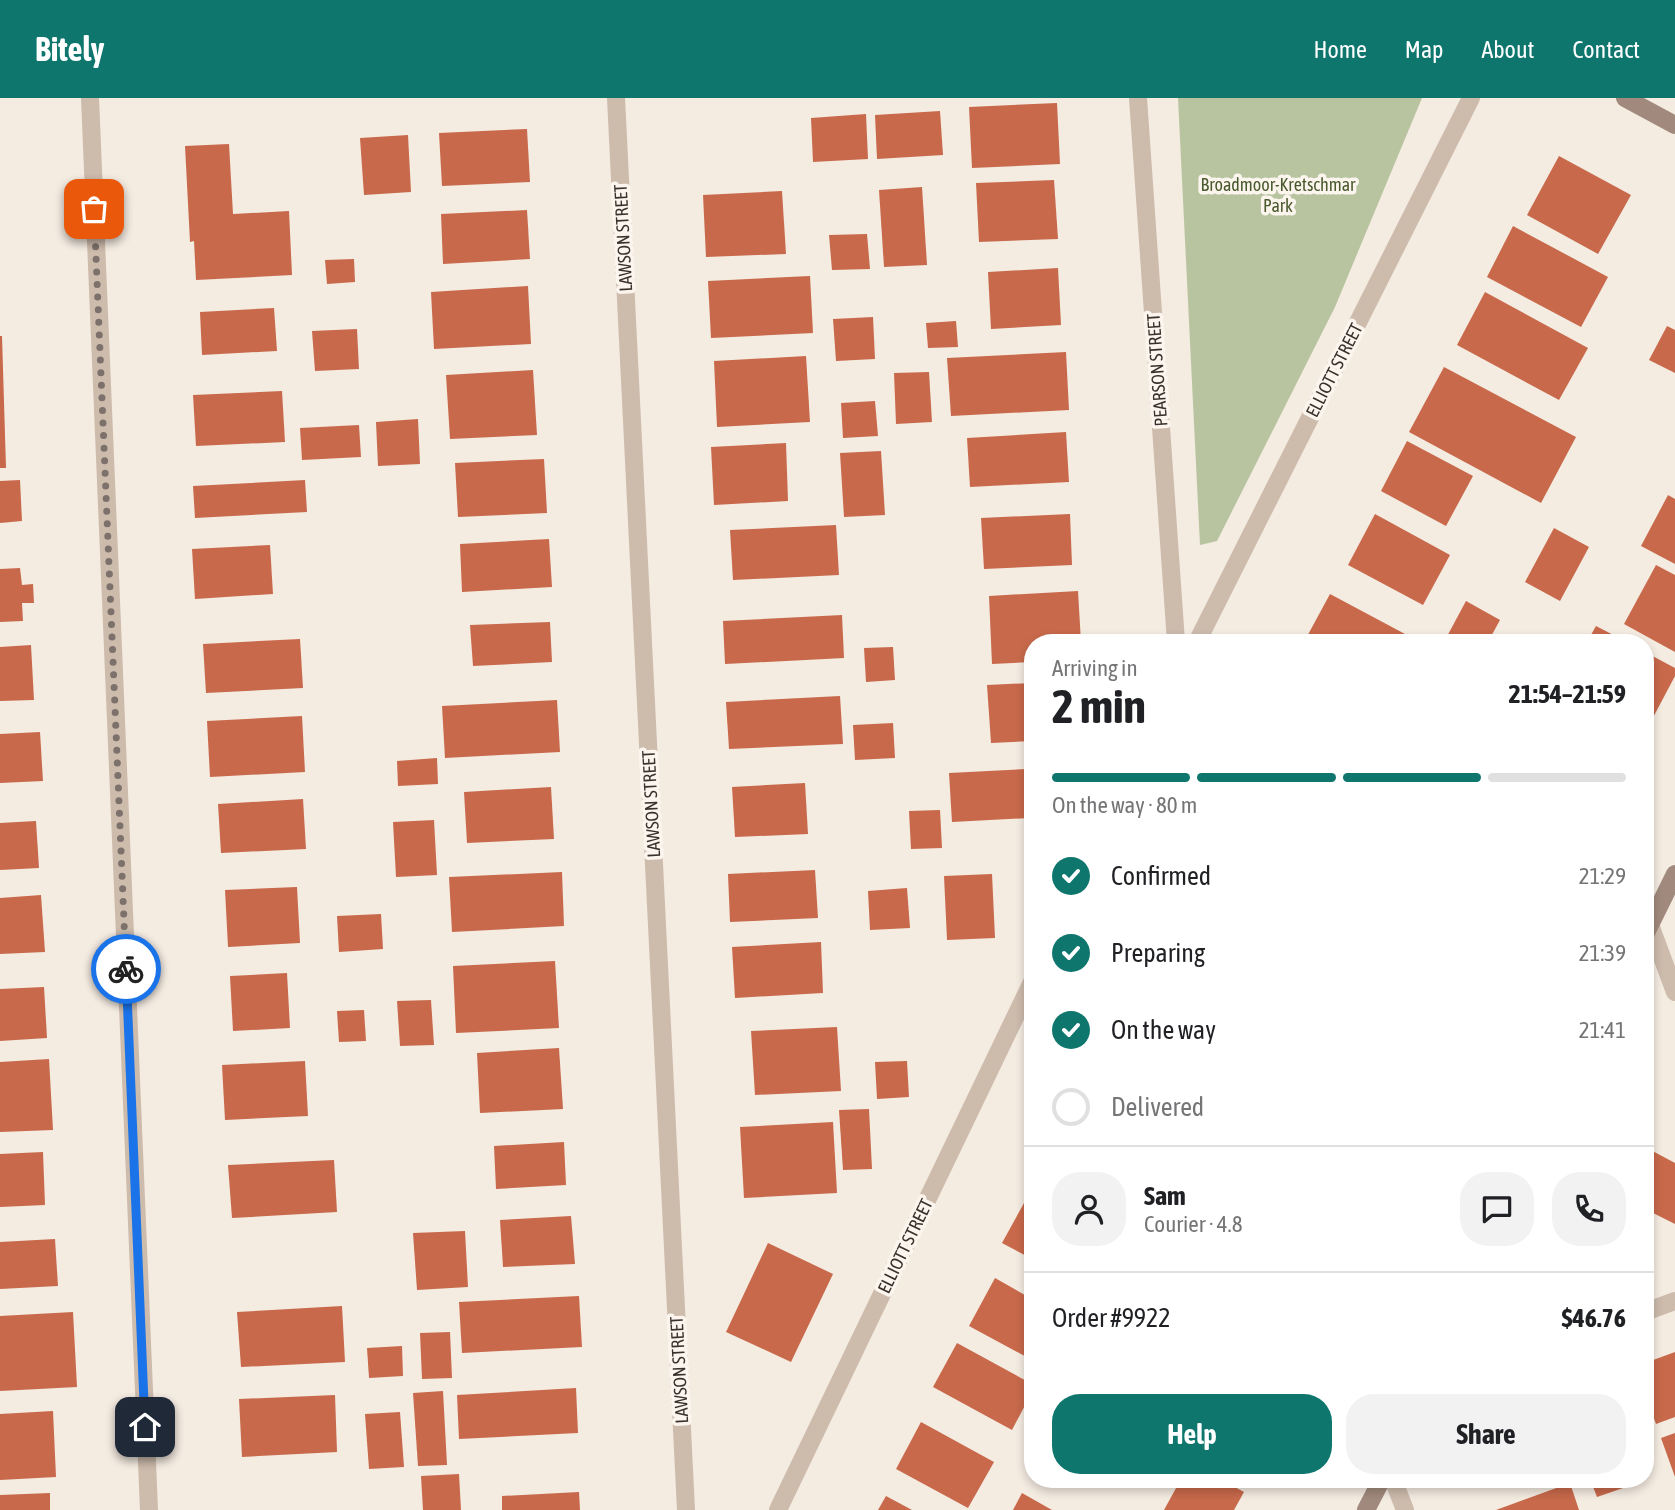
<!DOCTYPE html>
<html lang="en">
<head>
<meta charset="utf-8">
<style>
	:root { --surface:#fff; --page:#f2f2f2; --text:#202124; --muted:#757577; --line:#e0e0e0; --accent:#0f766e }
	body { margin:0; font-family:"Asap Condensed",sans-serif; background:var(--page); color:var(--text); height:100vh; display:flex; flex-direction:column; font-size:26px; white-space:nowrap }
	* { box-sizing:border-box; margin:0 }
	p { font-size:23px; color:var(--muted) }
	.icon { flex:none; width:38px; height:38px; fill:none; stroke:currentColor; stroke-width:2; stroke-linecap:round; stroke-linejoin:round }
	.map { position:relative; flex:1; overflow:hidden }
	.panel { position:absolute; left:1024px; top:536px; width:630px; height:854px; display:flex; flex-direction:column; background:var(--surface); border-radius:28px; box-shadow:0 4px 10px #0003 }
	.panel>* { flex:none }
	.pin { position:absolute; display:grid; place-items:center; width:60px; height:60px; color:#fff; margin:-30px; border-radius:14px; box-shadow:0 4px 10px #0006 }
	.courier { position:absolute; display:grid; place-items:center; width:70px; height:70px; margin:-35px; border:5px solid #1a73e8; border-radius:50%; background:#fff; color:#222; box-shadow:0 2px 9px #0007 }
	.head em { font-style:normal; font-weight:700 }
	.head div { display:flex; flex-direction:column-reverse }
	.head { display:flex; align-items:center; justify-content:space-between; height:119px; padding:0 28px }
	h1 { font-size:46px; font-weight:700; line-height:52px }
	.bar { display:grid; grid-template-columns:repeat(4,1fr); gap:10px 7px; align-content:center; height:84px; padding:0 28px }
	.bar i { height:9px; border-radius:5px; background:var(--line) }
	.bar .active { background:var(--accent) }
	.bar p { grid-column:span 4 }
	.line { display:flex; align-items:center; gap:18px; padding:0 28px; border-top:2px solid var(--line) }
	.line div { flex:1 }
	.round { display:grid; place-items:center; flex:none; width:74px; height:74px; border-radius:28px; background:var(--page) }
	ol { padding:0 28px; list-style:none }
	li { display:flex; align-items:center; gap:21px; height:77px }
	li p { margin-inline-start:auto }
	li .icon { padding:7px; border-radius:50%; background:var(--accent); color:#fff; stroke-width:4 }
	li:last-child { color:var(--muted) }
	li i { width:38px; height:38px; border:4px solid var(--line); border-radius:50% }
	.cta { display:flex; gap:14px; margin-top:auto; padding:14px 28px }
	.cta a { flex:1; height:80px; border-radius:28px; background:var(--accent); color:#fff; font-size:28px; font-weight:700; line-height:80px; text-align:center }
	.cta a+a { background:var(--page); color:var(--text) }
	header { display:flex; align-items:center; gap:42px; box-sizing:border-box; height:98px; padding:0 35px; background:var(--accent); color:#fff }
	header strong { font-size:33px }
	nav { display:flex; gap:38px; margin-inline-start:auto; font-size:24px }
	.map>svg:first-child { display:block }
</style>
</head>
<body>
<header>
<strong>Bitely</strong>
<nav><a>Home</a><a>Map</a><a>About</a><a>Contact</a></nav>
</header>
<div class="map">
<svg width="1675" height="1412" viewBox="0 0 1675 1412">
	<rect width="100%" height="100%" fill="#f4ebe1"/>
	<!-- green -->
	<path fill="#b8c4a0" d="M1178,0H1422L1335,209L1217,443L1200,447Z"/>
	<!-- building -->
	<g fill="#c8694b">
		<path d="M1057,5L1060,66L972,70L969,9Z"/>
		<path d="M940,13L943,57L877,61L875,17Z"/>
		<path d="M866,16L868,61L813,64L811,20Z"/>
		<path d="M527,31L530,84L442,88L439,35Z"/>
		<path d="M408,37L411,94L364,97L360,40Z"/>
		<path d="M229,46L233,116L289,113L292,177L196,182L194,143L190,144L185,48Z"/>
		<path d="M1559,58L1631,97L1598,156L1527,117Z"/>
		<path d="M1054,82L1058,141L979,144L976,85Z"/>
		<path d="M922,89L927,167L884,169L879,92Z"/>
		<path d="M782,93L786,156L706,159L703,97Z"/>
		<path d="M527,112L530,161L443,166L441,116Z"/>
		<path d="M1513,128L1608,179L1581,229L1487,179Z"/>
		<path d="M867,136L870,171L832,172L829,137Z"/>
		<path d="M354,161L355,184L327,186L325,162Z"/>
		<path d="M1058,170L1061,227L991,231L988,174Z"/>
		<path d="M810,178L813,235L711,240L708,183Z"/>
		<path d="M528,188L531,246L434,251L431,194Z"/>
		<path d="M1485,194L1588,250L1559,302L1457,247Z"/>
		<path d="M274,210L277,253L202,257L200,214Z"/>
		<path d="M873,219L875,261L836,263L833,221Z"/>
		<path d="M956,223L958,249L928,250L926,225Z"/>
		<path d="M1667,228L1675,232V275L1649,262Z"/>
		<path d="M357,231L359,271L315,273L312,233Z"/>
		<path d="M0,238H2L6,370H0Z"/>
		<path d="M1066,254L1069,312L951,318L947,260Z"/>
		<path d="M806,258L810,324L717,329L714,263Z"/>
		<path d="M1444,269L1576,339L1541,405L1409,334Z"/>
		<path d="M533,272L537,337L450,341L446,277Z"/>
		<path d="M929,274L932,324L896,326L894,275Z"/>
		<path d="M282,293L285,344L196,348L193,297Z"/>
		<path d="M875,303L878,338L843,340L841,305Z"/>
		<path d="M418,321L420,366L378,368L376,324Z"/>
		<path d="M359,327L361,359L302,362L300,330Z"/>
		<path d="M1066,334L1069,384L970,389L967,340Z"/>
		<path d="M1407,343L1473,378L1446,428L1381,393Z"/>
		<path d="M786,345L788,403L714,407L711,349Z"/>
		<path d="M881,353L885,417L844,419L840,355Z"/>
		<path d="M544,361L547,415L458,419L455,365Z"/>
		<path d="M20,382L22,423L0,425V383Z"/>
		<path d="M305,382L307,414L195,420L193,388Z"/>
		<path d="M1668,397L1675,401V466L1641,448Z"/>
		<path d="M1070,416L1072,467L984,471L981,420Z"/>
		<path d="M1375,416L1450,457L1423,507L1348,467Z"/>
		<path d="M836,427L839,477L733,482L730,432Z"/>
		<path d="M1554,430L1589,449L1560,503L1525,484Z"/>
		<path d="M549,441L552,489L462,494L460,446Z"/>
		<path d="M270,447L273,496L195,501L192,451Z"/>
		<path d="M1656,467L1675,477V554L1624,526Z"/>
		<path d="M20,470L22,487L33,486L34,505H22L23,523L0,524V471Z"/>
		<path d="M1078,493L1081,544H1032V564L992,566L989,498Z"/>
		<path d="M1330,496L1420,544H1304Z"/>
		<path d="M1466,503L1500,522L1488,544H1444Z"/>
		<path d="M842,517L844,560L725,566L723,523Z"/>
		<path d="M550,524L552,564L473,568L470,527Z"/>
		<path d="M1596,528L1627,544H1587Z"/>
		<path d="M300,541L303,590L206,595L203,546Z"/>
		<path d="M31,547L34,602L0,603V549Z"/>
		<path d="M893,549L895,582L866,584L864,550Z"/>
		<path d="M1645,554L1675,570V578L1648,629L1645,627Z"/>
		<path d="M1032,585V643L991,645L987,587Z"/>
		<path d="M840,598L843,646L729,651L726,604Z"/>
		<path d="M557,602L560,654L445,660L442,608Z"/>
		<path d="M302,618L305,674L210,679L207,623Z"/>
		<path d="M893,625L895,660L855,662L853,627Z"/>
		<path d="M40,634L43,683L0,685V636Z"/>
		<path d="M437,660L438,686L398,688L397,663Z"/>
		<path d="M1026,671L1029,720L952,724L949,675Z"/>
		<path d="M805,685L808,736L735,739L732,689Z"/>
		<path d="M551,689L554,741L467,745L464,694Z"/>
		<path d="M303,701L306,751L221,755L218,706Z"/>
		<path d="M940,712L942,750L911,751L909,713Z"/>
		<path d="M434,722L437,777L396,779L393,724Z"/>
		<path d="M36,723L39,770L0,772V725Z"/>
		<path d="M815,772L818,820L730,824L728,776Z"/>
		<path d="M562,774L564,828L452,834L449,779Z"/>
		<path d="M992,776L995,840L947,842L944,778Z"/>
		<path d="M297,789L300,845L228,849L225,792Z"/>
		<path d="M907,790L910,830L870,832L868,793Z"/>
		<path d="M41,797L45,854L0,856V800Z"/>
		<path d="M381,816L383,851L339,854L337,818Z"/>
		<path d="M821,844L823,895L735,900L732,849Z"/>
		<path d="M555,863L559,930L456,935L453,868Z"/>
		<path d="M287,875L290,930L233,933L230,878Z"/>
		<path d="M44,889L47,940L0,943V891Z"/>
		<path d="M431,902L434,947L400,948L397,903Z"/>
		<path d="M364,912L366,943L339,944L337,913Z"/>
		<path d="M837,929L841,993L755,997L751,933Z"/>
		<path d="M559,950L563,1011L480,1015L477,955Z"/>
		<path d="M49,961L53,1032L0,1034V964Z"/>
		<path d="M305,963L308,1018L225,1022L222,967Z"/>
		<path d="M907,963L909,999L877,1001L875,964Z"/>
		<path d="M869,1011L872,1071L843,1072L839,1012Z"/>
		<path d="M833,1024L837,1095L744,1100L740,1029Z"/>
		<path d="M564,1044L566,1087L496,1091L494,1048Z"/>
		<path d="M1645,1049L1675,1065V1126L1645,1111Z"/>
		<path d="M43,1054L45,1107L0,1109V1056Z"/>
		<path d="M334,1062L337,1114L232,1120L228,1067Z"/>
		<path d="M1029,1096L1032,1098V1161L1002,1145Z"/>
		<path d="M571,1118L575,1166L503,1169L500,1122Z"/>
		<path d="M465,1133L468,1189L417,1192L413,1135Z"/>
		<path d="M55,1141L58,1188L0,1191V1144Z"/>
		<path d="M768,1145L833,1176L791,1264L726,1234Z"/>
		<path d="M995,1180L1032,1201V1262L969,1228Z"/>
		<path d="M579,1198L582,1249L462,1255L459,1204Z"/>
		<path d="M342,1208L345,1264L241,1269L237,1214Z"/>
		<path d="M73,1214L77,1289L0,1293V1218Z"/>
		<path d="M450,1234L452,1280L422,1281L420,1235Z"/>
		<path d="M957,1245L1032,1286V1294L1012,1332L933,1289Z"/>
		<path d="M402,1248L403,1278L369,1280L367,1250Z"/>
		<path d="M1675,1254V1319L1656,1326L1645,1295V1265Z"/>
		<path d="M576,1290L578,1335L459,1341L457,1297Z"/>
		<path d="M443,1293L447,1367L418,1368L413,1295Z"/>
		<path d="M335,1297L337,1354L242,1359L239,1301Z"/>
		<path d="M53,1313L56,1379L0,1382V1316Z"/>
		<path d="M400,1314L404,1369L369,1371L365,1316Z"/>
		<path d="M1645,1314L1653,1334L1645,1337Z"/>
		<path d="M921,1324L994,1364L968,1410L896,1371Z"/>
		<path d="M1675,1335V1379L1661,1340Z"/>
		<path d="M459,1376L461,1412H423L421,1378Z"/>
		<path d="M1181,1381H1220L1244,1394L1234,1412H1164Z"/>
		<path d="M1590,1381H1623L1626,1389L1597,1399Z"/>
		<path d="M1570,1385L1579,1412H1496Z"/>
		<path d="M579,1394L580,1412H502V1398Z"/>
		<path d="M50,1395V1412H0V1397Z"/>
		<path d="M1022,1395L1052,1412H1013Z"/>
		<path d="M886,1398L912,1412H878Z"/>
	</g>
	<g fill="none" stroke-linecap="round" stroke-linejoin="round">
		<!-- street -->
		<g stroke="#cdbbac" stroke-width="18">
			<path d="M90,0L149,1412"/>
			<path d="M616,0L686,1412"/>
			<path d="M1138,0L1176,544"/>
			<path d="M1197,544L1471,0"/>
			<path d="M1650,827L1675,894"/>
			<path d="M1645,1214L1675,1203"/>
			<path d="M1393,1381L1405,1412"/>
			<path d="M778,1412L1032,884"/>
		</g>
		<!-- secondary -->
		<g stroke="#a18a7d" stroke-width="18">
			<path d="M1625,0L1675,27"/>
			<path d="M1645,837L1675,776"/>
			<path d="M1366,1412L1382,1381"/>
		</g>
	</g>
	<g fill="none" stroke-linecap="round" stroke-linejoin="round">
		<!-- done -->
		<path stroke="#7c716b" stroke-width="7" stroke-dasharray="0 12.6" d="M94,111L126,871"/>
		<!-- route -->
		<path stroke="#1a73e8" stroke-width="9" d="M126,871L145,1329"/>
	</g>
	<g text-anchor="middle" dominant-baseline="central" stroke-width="7" stroke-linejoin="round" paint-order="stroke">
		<!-- park labels -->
		<g font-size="18" fill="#4a5a2e" stroke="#fbf5ee">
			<text x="1278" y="86">Broadmoor-Kretschmar<tspan x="1278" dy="21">Park</tspan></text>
		</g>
		<!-- street labels -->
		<g font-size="18" fill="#3b302b" stroke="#fbf5ee">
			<text transform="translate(623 140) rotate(-93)">LAWSON STREET</text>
			<text transform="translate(1157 272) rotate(-94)">PEARSON STREET</text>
			<text transform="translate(1334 272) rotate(-63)">ELLIOTT STREET</text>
			<text transform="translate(651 706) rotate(-93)">LAWSON STREET</text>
			<text transform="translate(905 1148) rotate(-64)">ELLIOTT STREET</text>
			<text transform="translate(679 1272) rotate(-93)">LAWSON STREET</text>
		</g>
	</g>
</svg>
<div class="pin" style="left:94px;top:111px;background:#ea580c"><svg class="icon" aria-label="bag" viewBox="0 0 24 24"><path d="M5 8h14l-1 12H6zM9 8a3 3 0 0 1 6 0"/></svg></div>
<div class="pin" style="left:145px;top:1329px;background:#1f2937"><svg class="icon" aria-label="home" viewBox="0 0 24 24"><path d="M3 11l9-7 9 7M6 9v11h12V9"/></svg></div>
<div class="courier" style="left:126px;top:871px"><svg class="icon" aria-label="bike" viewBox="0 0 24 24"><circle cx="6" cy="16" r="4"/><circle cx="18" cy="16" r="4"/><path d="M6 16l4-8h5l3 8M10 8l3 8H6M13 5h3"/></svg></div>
<section class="panel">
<div class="head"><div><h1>2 min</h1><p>Arriving in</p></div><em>21:54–21:59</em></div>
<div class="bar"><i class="active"></i><i class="active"></i><i class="active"></i><i></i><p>On the way · 80 m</p></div>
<ol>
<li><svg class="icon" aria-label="check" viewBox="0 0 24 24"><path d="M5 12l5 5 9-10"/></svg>Confirmed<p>21:29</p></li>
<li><svg class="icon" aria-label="check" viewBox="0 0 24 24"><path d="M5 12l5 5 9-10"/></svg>Preparing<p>21:39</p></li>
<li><svg class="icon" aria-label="check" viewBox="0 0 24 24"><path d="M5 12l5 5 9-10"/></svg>On the way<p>21:41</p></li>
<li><i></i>Delivered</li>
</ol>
<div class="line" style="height:126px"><a class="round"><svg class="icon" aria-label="person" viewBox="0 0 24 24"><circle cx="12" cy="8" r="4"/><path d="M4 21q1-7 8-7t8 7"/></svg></a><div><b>Sam</b><p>Courier · 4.8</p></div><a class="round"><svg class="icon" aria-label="chat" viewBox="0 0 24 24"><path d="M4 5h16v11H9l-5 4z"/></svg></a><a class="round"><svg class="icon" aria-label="phone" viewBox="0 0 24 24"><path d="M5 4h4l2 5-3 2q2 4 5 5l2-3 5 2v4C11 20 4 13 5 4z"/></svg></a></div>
<div class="line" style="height:91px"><div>Order #9922</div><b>$46.76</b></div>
<div class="cta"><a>Help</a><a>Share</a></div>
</section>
</div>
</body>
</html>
